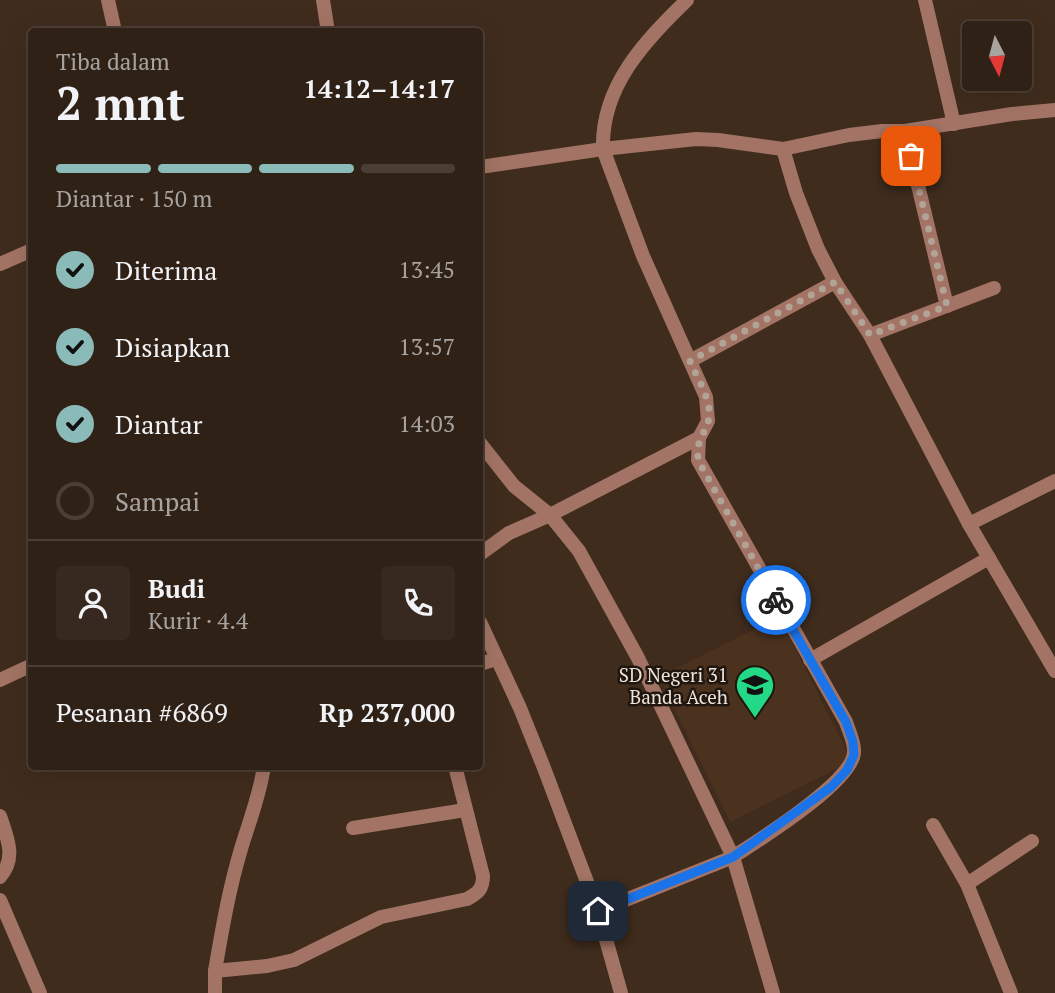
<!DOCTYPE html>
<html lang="id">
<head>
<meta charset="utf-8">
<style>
	:root { --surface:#2f2116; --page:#37291f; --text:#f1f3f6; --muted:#a7a3a1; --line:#4a3e35; --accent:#8bbbb9 }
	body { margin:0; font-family:"PT Serif",serif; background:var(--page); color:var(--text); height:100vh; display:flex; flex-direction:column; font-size:26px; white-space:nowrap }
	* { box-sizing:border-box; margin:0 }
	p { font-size:23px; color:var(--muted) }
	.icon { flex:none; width:38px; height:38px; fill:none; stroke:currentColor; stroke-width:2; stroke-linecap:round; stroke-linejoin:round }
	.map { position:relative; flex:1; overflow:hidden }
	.side { position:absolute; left:28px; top:28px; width:455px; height:742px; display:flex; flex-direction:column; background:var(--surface); border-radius:7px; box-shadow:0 7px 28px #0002,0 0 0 2px var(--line) }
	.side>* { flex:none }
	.needle { width:46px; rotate:174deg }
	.controls { position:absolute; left:962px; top:21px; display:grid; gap:14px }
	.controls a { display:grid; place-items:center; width:70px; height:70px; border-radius:7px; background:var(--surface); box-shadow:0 7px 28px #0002,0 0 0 2px var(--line); font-size:35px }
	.pin { position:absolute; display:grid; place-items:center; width:60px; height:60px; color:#fff; margin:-30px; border-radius:14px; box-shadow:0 4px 10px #0006 }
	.courier { position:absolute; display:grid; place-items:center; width:70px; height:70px; margin:-35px; border:5px solid #1a73e8; border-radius:50%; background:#fff; color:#222; box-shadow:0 2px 9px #0007 }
	.summary em { font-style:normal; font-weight:600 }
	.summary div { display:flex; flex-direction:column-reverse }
	.summary { display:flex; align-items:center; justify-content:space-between; height:119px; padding:0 28px }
	h1 { font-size:46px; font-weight:600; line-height:52px }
	.bar { display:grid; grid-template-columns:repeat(4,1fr); gap:10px 7px; align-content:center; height:84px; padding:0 28px }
	.bar i { height:9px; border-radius:5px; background:var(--line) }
	.bar .current { background:var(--accent) }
	.bar p { grid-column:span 4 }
	.line { display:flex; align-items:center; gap:18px; padding:0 28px; border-top:2px solid var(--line) }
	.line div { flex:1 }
	.round { display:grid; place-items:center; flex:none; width:74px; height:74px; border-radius:7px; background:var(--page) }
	ol { padding:0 28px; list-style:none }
	li { display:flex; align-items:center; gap:21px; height:77px }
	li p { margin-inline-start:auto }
	li .icon { padding:7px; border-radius:50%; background:var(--accent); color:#111; stroke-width:4 }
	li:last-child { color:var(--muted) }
	li i { width:38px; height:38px; border:4px solid var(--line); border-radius:50% }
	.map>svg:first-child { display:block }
</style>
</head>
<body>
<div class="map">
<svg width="1055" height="993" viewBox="0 0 1055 993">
	<rect width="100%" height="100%" fill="#3f2c1d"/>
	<!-- built -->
	<path fill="#4b321e" d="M779,617L852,761L730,822L659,677Z"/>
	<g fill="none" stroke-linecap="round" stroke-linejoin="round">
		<!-- street -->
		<g stroke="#a37465" stroke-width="14">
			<path d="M108,0L114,27"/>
			<path d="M323,0L328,32"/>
			<path d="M687,0C645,41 601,86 603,149L643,256L706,397L708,421L699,438L698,460L846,722C849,732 855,742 854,753C851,783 759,840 733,857L773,993"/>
			<path d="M925,0L954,124"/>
			<path d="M905,131L947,306"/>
			<path d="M783,149L796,193L818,249L835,282L870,335L969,524L1055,671"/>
			<path d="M480,167L603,149L696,139L718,140L783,149L849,135L882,131H905L1012,114L1055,110"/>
			<path d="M0,264L32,250"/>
			<path d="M870,335L994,288"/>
			<path d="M690,361L835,282"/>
			<path d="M480,443L514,486L550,515L579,551L638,658L733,857L598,911"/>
			<path d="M969,524L1055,481"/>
			<path d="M480,554L509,533L550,515L699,438"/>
			<path d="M480,622L520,708L544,768L598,911L621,993"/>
			<path d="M810,660L989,558"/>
			<path d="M480,664L496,659"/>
			<path d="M0,680L32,665"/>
			<path d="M0,816C7,837 17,858 0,877"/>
			<path d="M933,825L967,884L1011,993"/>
			<path d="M353,828L465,810"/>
			<path d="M967,884L1032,841"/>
			<path d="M0,900L40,993"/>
			<path d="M215,971C222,930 229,889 241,849C249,822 260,795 264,766"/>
			<path d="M215,993V971L267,966L294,960L381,917L467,899C478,893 483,889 483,876L455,766"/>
		</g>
	</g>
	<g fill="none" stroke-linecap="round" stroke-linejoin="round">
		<!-- done -->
		<path stroke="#b2a397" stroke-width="7" stroke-dasharray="0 12.6" d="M776,600L698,460C697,438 702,439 708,422C714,403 697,378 690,361L835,282L870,335L947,306L911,156"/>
		<!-- route -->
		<path stroke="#1a73e8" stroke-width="9" d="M598,911L733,857L831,787L847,770L854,755L853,742L846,722L776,600"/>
	</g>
	<!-- icons -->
	<defs>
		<g id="school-pin" transform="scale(2.0125)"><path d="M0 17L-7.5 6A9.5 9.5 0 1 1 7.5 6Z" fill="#23d886" stroke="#1f1610"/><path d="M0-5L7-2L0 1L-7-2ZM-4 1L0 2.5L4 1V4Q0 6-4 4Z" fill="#111"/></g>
	</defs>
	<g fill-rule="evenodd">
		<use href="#school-pin" x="755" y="685"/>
	</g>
	<g text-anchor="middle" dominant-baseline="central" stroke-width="5" stroke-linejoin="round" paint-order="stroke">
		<!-- poi labels -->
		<g font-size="19" fill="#f0e3d9" stroke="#1f1610" text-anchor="end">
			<text x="728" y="674">SD Negeri 31<tspan x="728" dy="22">Banda Aceh</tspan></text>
		</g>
	</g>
</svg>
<div class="controls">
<a><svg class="needle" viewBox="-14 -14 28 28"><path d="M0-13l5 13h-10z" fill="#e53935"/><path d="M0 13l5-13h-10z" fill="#a7a3a1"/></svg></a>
</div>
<div class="pin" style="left:911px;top:156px;background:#ea580c"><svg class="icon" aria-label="bag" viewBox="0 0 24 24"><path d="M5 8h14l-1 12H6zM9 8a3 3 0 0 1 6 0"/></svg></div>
<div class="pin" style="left:598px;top:911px;background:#1f2937"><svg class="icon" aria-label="home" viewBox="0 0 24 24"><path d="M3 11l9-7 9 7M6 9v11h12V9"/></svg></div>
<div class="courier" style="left:776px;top:600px"><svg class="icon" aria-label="bike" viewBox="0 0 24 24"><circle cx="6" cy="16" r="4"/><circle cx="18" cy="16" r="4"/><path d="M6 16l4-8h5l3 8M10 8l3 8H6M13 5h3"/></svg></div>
<section class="side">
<div class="summary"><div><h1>2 mnt</h1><p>Tiba dalam</p></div><em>14:12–14:17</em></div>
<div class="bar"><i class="current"></i><i class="current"></i><i class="current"></i><i></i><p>Diantar · 150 m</p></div>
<ol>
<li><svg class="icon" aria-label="check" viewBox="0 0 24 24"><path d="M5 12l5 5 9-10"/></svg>Diterima<p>13:45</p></li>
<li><svg class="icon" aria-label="check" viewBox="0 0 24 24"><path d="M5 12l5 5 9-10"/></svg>Disiapkan<p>13:57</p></li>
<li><svg class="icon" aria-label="check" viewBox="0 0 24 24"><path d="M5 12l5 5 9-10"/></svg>Diantar<p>14:03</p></li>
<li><i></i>Sampai</li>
</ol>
<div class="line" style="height:126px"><a class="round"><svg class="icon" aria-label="person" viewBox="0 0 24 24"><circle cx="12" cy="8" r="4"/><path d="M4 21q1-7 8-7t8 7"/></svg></a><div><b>Budi</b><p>Kurir · 4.4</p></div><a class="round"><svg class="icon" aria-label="phone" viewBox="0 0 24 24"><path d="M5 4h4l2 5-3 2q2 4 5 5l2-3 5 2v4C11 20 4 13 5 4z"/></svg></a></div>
<div class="line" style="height:91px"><div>Pesanan #6869</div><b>Rp 237,000</b></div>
</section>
</div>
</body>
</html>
